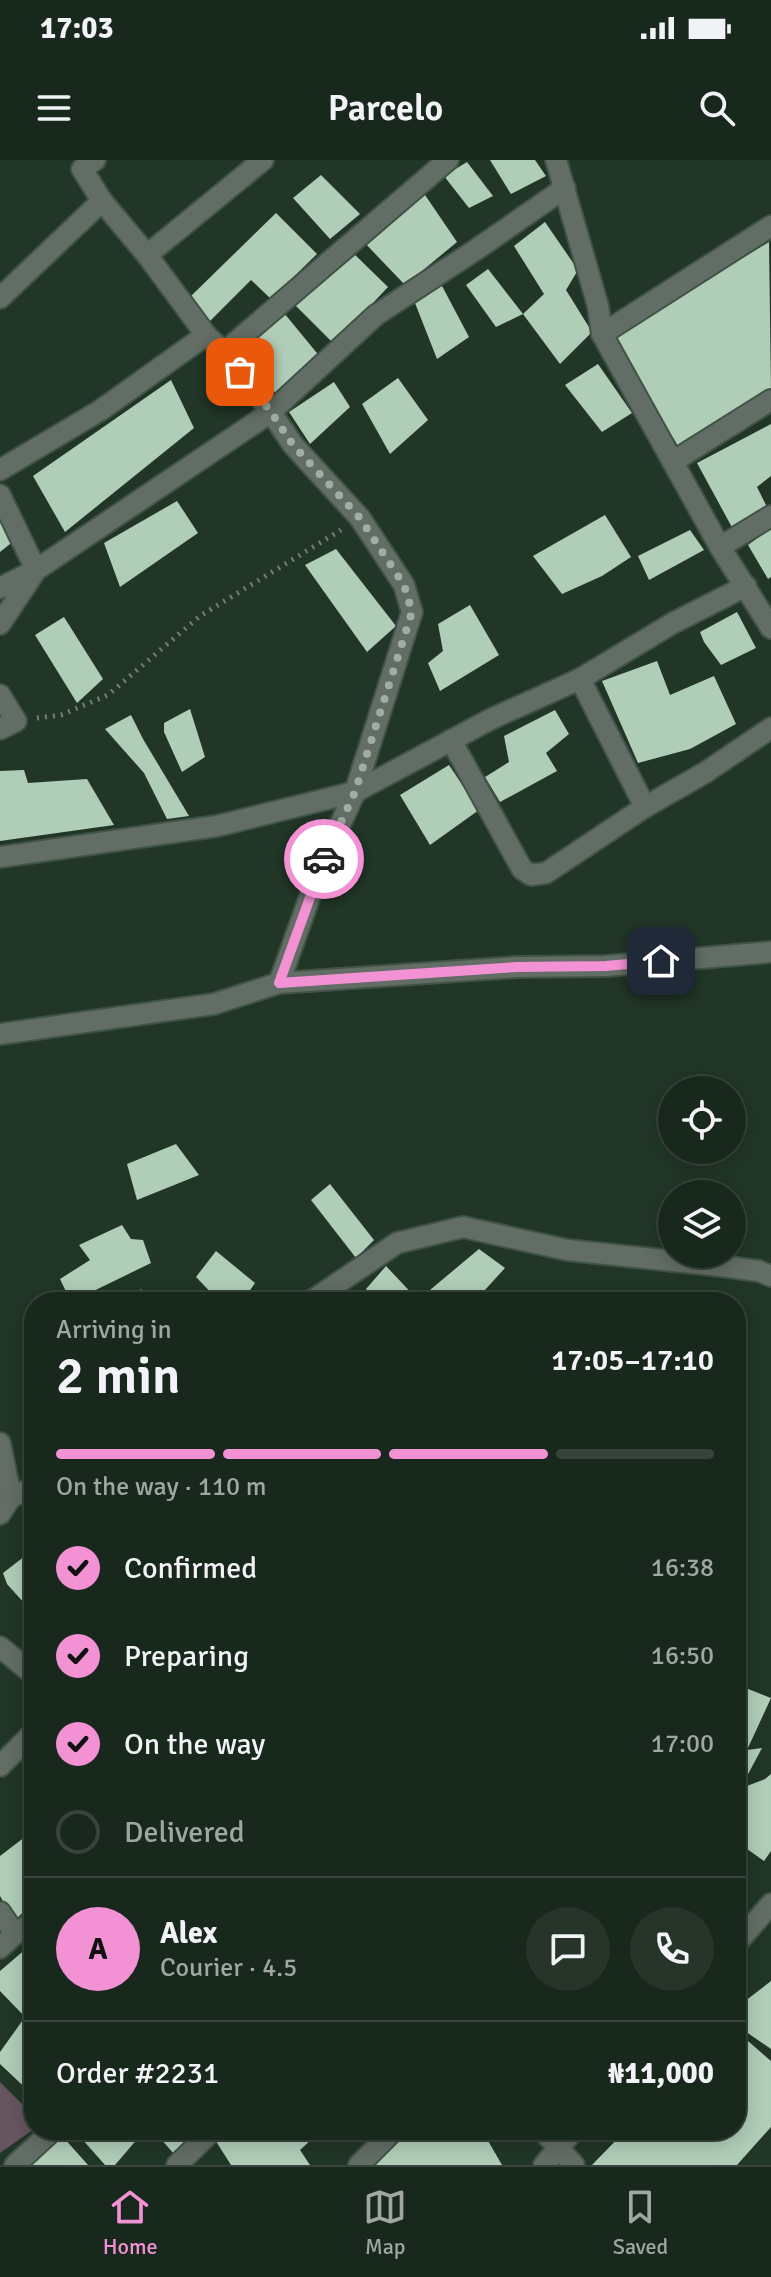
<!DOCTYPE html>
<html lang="en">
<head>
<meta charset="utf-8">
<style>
	:root { --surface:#19281d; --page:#26342a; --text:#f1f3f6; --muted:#9fa6a4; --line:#37443b; --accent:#f391d5 }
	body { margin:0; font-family:Signika,sans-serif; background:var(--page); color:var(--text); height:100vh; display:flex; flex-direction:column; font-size:30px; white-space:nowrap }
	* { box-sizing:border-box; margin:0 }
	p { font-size:26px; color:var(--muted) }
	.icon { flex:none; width:44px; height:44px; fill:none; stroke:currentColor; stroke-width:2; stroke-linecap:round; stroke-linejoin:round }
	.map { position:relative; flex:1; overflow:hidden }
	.details { position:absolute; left:24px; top:1132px; width:722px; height:848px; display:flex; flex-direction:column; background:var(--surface); border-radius:32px; box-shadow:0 4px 20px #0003,0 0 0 2px var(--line) }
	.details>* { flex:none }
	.controls { position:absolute; left:658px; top:916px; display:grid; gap:16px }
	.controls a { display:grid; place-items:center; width:88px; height:88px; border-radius:50%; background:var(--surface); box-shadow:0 4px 20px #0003,0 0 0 2px var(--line); font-size:40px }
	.pin { position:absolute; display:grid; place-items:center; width:68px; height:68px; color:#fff; margin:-34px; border-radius:16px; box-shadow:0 4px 12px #0006 }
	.courier { position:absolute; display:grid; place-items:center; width:80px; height:80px; margin:-40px; border:6px solid #f391d5; border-radius:50%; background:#fff; color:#222; box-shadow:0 2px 10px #0007 }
	.head em { font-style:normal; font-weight:600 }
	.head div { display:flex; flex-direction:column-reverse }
	.head { display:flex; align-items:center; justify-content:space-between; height:136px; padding:0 32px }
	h1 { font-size:52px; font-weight:600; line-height:60px }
	.bar { display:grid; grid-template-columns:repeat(4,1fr); gap:12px 8px; align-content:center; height:96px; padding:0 32px }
	.bar i { height:10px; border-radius:6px; background:var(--line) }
	.bar .on { background:var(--accent) }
	.bar p { grid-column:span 4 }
	.line { display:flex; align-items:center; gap:20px; padding:0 32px; border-top:2px solid var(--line) }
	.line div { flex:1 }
	.round { display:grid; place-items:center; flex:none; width:84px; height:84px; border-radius:42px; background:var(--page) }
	ol { padding:0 32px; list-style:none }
	li { display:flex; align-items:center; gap:24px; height:88px }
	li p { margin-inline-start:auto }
	li .icon { padding:8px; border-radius:50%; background:var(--accent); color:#111; stroke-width:4 }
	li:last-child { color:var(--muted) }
	li i { width:44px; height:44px; border:4px solid var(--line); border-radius:50% }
	.status { display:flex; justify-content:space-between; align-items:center; height:56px; padding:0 40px; background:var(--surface); direction:ltr }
	.status svg { height:22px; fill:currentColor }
	header { display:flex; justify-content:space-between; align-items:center; height:104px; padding:0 32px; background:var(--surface); font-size:36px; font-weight:600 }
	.dock { display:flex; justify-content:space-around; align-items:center; height:112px; border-top:2px solid var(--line); background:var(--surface); font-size:22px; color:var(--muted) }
	.dock a { display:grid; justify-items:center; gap:4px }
	.dock .on { color:var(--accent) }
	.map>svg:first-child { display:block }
</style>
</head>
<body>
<div class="status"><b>17:03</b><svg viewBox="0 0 49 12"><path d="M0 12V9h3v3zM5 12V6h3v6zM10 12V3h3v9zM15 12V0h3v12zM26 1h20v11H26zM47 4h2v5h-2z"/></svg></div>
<header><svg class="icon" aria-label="menu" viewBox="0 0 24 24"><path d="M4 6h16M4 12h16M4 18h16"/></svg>Parcelo<svg class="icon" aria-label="search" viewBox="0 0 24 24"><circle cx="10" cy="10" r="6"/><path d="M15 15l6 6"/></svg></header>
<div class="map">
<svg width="771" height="2005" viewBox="0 0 771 2005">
	<rect width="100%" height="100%" fill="#213627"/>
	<!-- green -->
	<path fill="#675460" d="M0,1922L34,1956V1969L0,1993Z"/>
	<!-- building -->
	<g fill="#b0cdb8">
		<path d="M490,0H535L546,16L511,34Z"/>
		<path d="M467,2L493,36L469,48L444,16Z"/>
		<path d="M321,15L360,54L330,79L293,38Z"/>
		<path d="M423,32L457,82L405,125L361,79Z"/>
		<path d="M276,53L317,94L271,139L251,120L207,164L190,137Z"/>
		<path d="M545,62L578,110L566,130L592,172L560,204L523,154L496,167L466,125L488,109L523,154L544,134L514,86Z"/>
		<path d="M769,82L771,232L680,289L610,177Z"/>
		<path d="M348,88L388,127L334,184L292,142Z"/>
		<path d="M441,124L469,177L437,199L415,143Z"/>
		<path d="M284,153L321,198L282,239L238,197Z"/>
		<path d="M598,204L632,253L602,272L565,225Z"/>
		<path d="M398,218L428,260L390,294L362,244Z"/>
		<path d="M171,220L194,268L65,372L33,316Z"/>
		<path d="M334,222L350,247L310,284L289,252Z"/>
		<path d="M771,264V316L757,327L767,347L734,371L697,303Z"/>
		<path d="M177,341L198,373L120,427L104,383Z"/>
		<path d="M0,354L15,380L0,392Z"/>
		<path d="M605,355L631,397L602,416L562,434L533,396Z"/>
		<path d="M771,368V417L768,419L748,385Z"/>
		<path d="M690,370L704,390L649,420L638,396Z"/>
		<path d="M336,389L396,466L367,492L305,405Z"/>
		<path d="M470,445L499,495L440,531L428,503L443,491L438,464Z"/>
		<path d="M737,452L756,488L721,505L704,482L700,472Z"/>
		<path d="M64,457L103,519L77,543L35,475Z"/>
		<path d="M657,501L670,535L714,516L736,564L690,589L638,603L602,521Z"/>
		<path d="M190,549L205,597L182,612L164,572V563Z"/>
		<path d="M555,550L569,574L546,593L557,611L500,642L485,617L509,602L504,576Z"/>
		<path d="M131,555L143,579L189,656L167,659L144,613L105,569Z"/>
		<path d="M449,605L479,650L430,685L400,635Z"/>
		<path d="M24,610L28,623L87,619L114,665L0,681V611Z"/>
		<path d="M176,984L199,1015L137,1040L127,1004Z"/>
		<path d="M330,1024L374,1080L356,1098L311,1040Z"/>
		<path d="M122,1065L131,1079L143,1080L151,1103L71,1142L60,1119L90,1100L79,1085Z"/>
		<path d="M479,1089L505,1108L474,1142H379L366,1129L386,1106L418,1140Z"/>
		<path d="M216,1091L255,1123L242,1142H220L196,1117Z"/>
		<path d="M141,1129L152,1142H128Z"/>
		<path d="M25,1396L34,1408V1454L7,1424L3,1413Z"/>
		<path d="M743,1527L771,1538L747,1590L762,1588L746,1618L736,1609V1534Z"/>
		<path d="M771,1614V1691L764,1701L740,1684L736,1687V1630L765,1619Z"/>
		<path d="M34,1670V1742L14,1761L0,1736V1696Z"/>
		<path d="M34,1782V1936L0,1904V1892L25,1857L0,1831V1811Z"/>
		<path d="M771,1821V1889L736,1865V1848Z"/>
		<path d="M748,1881L771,1901V1967L737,2005H592L626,1970H736V1889Z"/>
		<path d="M74,1970H145L115,2005H105Z"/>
		<path d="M153,1970H200L174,1994Z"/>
		<path d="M218,1970H307L314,1977L300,1990L310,2005H231L212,1975Z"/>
		<path d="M409,1970H492L487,1979L502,2005H373Z"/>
		<path d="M63,1977L88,2005H30Z"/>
	</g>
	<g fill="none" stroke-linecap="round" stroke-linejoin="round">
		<!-- minor casing -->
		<g stroke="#405345" stroke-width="24">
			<g id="minor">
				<path d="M95,0L82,9L102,41L147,95L206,175L224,192L271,252L293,285L360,358L404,425L412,452L355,632L319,711L279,823"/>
				<path d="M556,0L598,146L602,174L720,387L771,468"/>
				<path d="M147,95L263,0"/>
				<path d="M0,138L102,41"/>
				<path d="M602,174L771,66"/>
				<path d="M224,192L448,0"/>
				<path d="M674,301L771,240"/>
				<path d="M0,310L101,250L206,175"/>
				<path d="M0,335L36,410L0,464"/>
				<path d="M720,387L771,356"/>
				<path d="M0,428L36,410L271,252L376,155L474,91L565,28"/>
				<path d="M580,519L645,647"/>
				<path d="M0,535L16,561L0,569"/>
				<path d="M451,580L522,709L531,715L546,713L645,647L706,612L771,568"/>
				<path d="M0,697L217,666L355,632L491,559L580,519L673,463L746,426"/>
				<path d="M0,874L214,844L279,823L517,807L606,806L771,792"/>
				<path d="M310,1142L397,1083L463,1067L567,1090L721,1106L759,1111L771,1116"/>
				<path d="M0,1283L11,1337L0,1354"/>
				<path d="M11,1337L34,1327"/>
				<path d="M0,1487L34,1515"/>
				<path d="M0,1606L34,1572"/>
				<path d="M0,1752L15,1774L0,1788"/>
				<path d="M15,1774L34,1761"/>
				<path d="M736,1784L771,1744"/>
				<path d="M542,1970L574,2005"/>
				<path d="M15,2005L53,1970"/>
				<path d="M177,2005L213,1970"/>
				<path d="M359,2005L394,1970"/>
				<path d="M544,2005L574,1970"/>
			</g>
		</g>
		<!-- path -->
		<path stroke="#6f8174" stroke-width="5" stroke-dasharray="2 6" stroke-linecap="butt" d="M37,558L61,555L108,535L200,456L341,370"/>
		<!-- minor -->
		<use href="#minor" stroke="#626d65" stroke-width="20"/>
	</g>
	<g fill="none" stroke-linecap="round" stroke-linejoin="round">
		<!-- done -->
		<path stroke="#9daea2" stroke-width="8" stroke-dasharray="0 14.4" d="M240,212L271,252L293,285L360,358L404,425L412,452L355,632L324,699"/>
		<!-- route -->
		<path stroke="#f391d5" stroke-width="10" d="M324,699L279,823L517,807L606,806L661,801"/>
	</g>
</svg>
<div class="controls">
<a><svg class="icon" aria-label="locate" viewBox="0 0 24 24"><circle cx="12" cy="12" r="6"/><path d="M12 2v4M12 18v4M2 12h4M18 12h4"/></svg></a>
<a><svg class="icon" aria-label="layers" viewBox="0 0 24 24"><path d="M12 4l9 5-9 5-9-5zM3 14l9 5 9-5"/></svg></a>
</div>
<div class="pin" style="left:240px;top:212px;background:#ea580c"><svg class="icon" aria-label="bag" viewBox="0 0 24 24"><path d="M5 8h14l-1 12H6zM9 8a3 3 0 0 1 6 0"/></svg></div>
<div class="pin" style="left:661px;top:801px;background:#1f2937"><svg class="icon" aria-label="home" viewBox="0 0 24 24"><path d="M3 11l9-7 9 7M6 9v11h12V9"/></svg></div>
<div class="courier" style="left:324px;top:699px"><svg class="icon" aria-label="car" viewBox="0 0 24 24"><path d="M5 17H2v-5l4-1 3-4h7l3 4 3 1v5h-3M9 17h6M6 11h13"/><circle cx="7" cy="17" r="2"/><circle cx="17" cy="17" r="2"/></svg></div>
<section class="details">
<div class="head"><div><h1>2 min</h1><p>Arriving in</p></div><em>17:05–17:10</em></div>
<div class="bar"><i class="on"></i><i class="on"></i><i class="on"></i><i></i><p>On the way · 110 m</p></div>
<ol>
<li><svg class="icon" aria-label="check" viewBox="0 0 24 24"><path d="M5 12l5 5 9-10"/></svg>Confirmed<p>16:38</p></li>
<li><svg class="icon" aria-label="check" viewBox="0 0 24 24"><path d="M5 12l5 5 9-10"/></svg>Preparing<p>16:50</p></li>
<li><svg class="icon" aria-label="check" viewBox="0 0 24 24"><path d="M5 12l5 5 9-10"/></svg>On the way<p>17:00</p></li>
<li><i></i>Delivered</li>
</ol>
<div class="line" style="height:144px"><b class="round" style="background:var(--accent);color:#111">A</b><div><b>Alex</b><p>Courier · 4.5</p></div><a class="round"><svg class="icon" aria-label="chat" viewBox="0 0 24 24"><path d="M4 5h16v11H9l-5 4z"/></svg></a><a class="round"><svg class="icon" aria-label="phone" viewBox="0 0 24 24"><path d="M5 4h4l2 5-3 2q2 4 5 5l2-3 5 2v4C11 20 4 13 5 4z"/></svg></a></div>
<div class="line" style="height:104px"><div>Order #2231</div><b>₦11,000</b></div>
</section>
</div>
<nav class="dock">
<a class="on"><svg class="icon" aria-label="home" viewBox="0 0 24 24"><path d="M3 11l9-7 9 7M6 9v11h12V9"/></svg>Home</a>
<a><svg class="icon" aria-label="map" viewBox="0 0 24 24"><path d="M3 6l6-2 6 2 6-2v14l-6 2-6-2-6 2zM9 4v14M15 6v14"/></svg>Map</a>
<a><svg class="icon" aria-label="saved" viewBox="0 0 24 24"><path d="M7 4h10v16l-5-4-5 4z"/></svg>Saved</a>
</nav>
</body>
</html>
